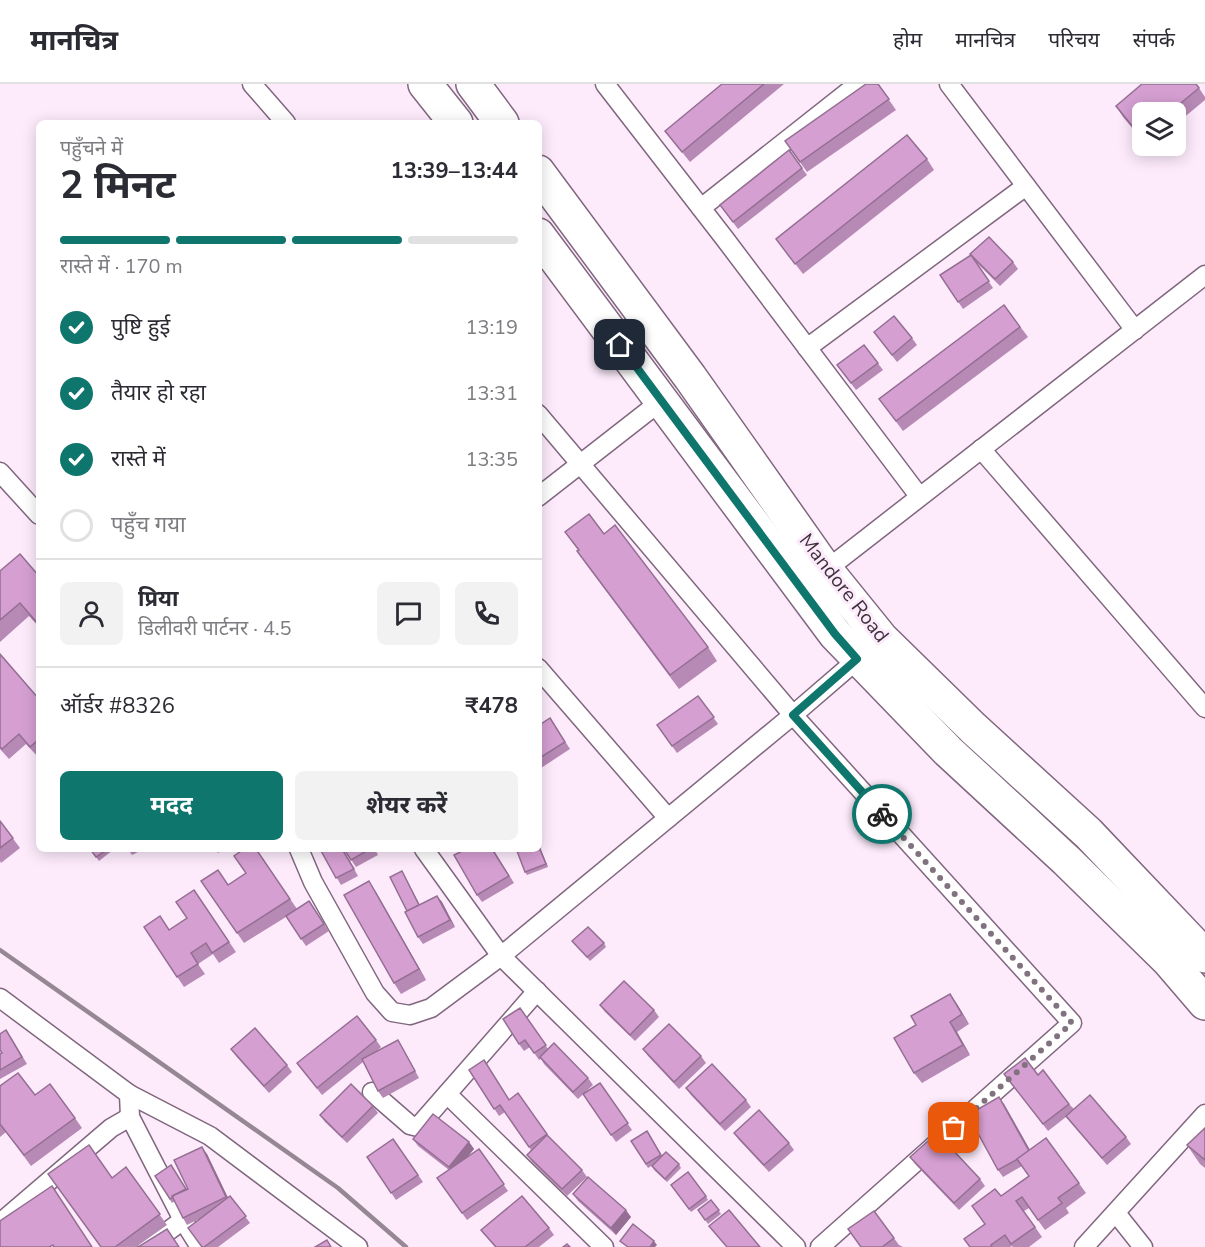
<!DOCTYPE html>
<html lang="hi">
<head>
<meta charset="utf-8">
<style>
	:root { --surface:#fff; --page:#f2f2f3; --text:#2b2b33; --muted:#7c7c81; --line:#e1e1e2; --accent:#0f766e }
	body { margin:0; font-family:"Nunito Sans","Noto Sans Devanagari",sans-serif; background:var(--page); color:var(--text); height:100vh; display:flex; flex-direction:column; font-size:22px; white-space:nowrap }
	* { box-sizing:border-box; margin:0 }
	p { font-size:20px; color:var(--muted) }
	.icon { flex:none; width:33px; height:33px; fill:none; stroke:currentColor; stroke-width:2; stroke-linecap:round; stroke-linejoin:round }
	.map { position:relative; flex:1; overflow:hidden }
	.details { position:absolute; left:36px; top:36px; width:506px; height:732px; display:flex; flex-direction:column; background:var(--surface); border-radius:9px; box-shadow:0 3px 15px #0003 }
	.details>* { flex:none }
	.controls { position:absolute; left:1132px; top:18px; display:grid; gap:12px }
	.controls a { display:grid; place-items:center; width:54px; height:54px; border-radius:9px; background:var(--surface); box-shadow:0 3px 15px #0003; font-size:30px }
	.pin { position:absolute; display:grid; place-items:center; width:51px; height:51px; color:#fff; margin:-26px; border-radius:12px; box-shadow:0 3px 9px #0006 }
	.courier { position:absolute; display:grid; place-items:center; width:60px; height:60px; margin:-30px; border:4px solid #0f766e; border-radius:50%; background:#fff; color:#222; box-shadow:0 2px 8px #0007 }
	.head em { font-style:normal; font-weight:700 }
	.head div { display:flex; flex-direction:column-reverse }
	.head { display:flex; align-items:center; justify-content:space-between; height:102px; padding:0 24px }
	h1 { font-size:39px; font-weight:700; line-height:45px }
	.bar { display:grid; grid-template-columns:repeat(4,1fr); gap:9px 6px; align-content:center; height:72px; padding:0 24px }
	.bar i { height:8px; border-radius:4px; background:var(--line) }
	.bar .selected { background:var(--accent) }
	.bar p { grid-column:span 4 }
	.line { display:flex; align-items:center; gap:15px; padding:0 24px; border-top:2px solid var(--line) }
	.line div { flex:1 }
	.round { display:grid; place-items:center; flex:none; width:63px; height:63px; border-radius:9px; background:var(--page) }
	ol { padding:0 24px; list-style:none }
	li { display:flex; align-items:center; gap:18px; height:66px }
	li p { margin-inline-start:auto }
	li .icon { padding:6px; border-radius:50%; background:var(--accent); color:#fff; stroke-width:4 }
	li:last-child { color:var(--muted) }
	li i { width:33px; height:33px; border:3px solid var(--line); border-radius:50% }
	.cta { display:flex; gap:12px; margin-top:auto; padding:12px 24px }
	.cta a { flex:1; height:69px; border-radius:9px; background:var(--accent); color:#fff; font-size:24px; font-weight:700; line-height:69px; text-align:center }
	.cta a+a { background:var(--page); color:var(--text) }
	header { display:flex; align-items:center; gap:36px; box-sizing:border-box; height:84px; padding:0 30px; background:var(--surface); border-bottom:2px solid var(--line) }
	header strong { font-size:28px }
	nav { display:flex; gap:33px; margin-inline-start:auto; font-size:21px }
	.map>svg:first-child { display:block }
</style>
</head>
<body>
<header>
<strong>मानचित्र</strong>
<nav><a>होम</a><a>मानचित्र</a><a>परिचय</a><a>संपर्क</a></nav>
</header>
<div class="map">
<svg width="1205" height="1163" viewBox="0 0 1205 1163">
	<rect width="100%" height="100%" fill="#fdebfc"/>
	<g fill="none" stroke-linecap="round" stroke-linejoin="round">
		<!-- street casing -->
		<g stroke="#80667e" stroke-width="21">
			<g id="street">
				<path d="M252,0L286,39"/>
				<path d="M605,0L725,155L919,412"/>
				<path d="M949,0L1135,246"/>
				<path d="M701,124L858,0"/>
				<path d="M807,264L1026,102"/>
				<path d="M538,330L793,631L1072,939L820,1163"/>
				<path d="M981,365L1205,624"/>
				<path d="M0,388L39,431"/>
				<path d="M538,413L661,317"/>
				<path d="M826,486L1205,191"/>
				<path d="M538,584L668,734"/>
				<path d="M299,765L313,798L375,909L392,928L410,931L431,924L501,872L793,631L865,569"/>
				<path d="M424,765L501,872L796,1163"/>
				<path d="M0,914L129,1010L130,1033L183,1136L147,1163"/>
				<path d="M372,1008L410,1041L418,1043L537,907"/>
				<path d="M129,1010L210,1052L358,1163"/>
				<path d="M447,1010L604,1163"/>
				<path d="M1116,1129L1143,1163"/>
				<path d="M183,1136L200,1163"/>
				<path d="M0,1139L111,1044L130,1033"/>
				<path d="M1084,1163L1205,1030"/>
			</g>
		</g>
		<!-- highway casing -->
		<g stroke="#80667e" stroke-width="36">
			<g id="highway">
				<path d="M425,0L456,39"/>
				<path d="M473,0L502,39"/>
				<path d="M538,88L690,293L826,486L881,554L973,644L1088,749L1205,872"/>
				<path d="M538,151L835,550L948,667L1066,776L1169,877L1205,919"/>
			</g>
		</g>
		<!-- street -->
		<use href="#street" stroke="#fff" stroke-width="18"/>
		<!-- highway -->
		<use href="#highway" stroke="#fff" stroke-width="33"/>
		<!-- rail -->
		<path stroke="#968795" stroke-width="4.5" d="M0,866L338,1104L406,1163"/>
	</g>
	<!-- wall -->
	<g fill="#b789b5">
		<path d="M722,0H784L690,78L665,47Z"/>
		<path d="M878,0L896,26L807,88L785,57Z"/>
		<path d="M1199,4L1205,13V16L1176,40V28H1143V57L1123,33L1116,22Z"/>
		<path d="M927,75L934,86L803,190L776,155Z"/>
		<path d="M802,84L807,91L738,145L720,121Z"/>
		<path d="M970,170L1013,178L1018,185L1000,202L975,177Z"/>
		<path d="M971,171L993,204L963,225L940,191Z"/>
		<path d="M1004,221L1028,253L903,347L879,315Z"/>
		<path d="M874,248L912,254L917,261L897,278Z"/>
		<path d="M864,261L883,286L856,306L837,281Z"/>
		<path d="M565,448L604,450L708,563L717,577L679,605L586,480L577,467L578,466Z"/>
		<path d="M0,487L39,492V543L29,532L0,558Z"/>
		<path d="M0,570L39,615V672L38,673L26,660L9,675L0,665Z"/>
		<path d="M698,612L718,640L677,669L657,641Z"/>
		<path d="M550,634L570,665L538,686V642Z"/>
		<path d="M0,737L20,764L1,779L0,777Z"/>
		<path d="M538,760L548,783L527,791L525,788Z"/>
		<path d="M90,765H112L113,766L99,777Z"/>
		<path d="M128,765H144L132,771Z"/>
		<path d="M215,765H224L218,769Z"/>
		<path d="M256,765L297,825L309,817L329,847L306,862L286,833L244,859L201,797L228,801L246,789Z"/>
		<path d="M320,765H343L358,792L341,801Z"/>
		<path d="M344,765H375L378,771L356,783Z"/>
		<path d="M466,765H493L514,799L482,818L477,811Z"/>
		<path d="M402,787L420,821L437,812L442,818L455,843L423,860L418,853L407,827Z"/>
		<path d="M194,806L236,868L219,879L213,870L198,880L205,890L184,903L144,843L169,846L187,834Z"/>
		<path d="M376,808L426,896L401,910L394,899Z"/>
		<path d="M572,857L604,859L606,863L590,877Z"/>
		<path d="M957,920L969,940L957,948L970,971L922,999L914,989Z"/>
		<path d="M600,921L654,926L659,933L635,957L605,928Z"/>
		<path d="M520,924L548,965L588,994L593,1001L578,1015L544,980L541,975L539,976L530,963L524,967L519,960Z"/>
		<path d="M11,953L27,980L0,995V970L2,969Z"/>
		<path d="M376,956L381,963L377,967L402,963L419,994L383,1014L378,1007L363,978L322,1011L297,979Z"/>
		<path d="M231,965L287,981L292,988L269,1009L236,972Z"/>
		<path d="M643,965L701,972L706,979L679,1005L648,972Z"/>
		<path d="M469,986L510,1016L518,1009L549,1053L582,1086L587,1093L567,1112L532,1078L527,1071L531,1066L505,1028L499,1032Z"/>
		<path d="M1004,990L1038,991L1069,1020L1074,1025L1126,1053L1131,1060L1107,1081L1066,1033L1048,1047Z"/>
		<path d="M600,999L632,1046L616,1058L583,1010Z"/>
		<path d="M0,1002L35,1011L75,1034L82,1044L31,1082L6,1048L0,1053Z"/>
		<path d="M686,1004L746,1016L751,1023L725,1047L691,1011Z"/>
		<path d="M1004,1020L1030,1066L1046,1054L1086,1109L1066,1124L1069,1129L1045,1146L1029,1124L1024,1127L1042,1153L1029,1163H1013L1012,1162L1010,1163H970L985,1140L1001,1112L1029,1092L1022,1082L1003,1093L998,1086Z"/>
		<path d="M373,1022L378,1029L347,1059L325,1038L320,1031Z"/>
		<path d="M1205,1044V1084L1200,1080L1187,1061Z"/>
		<path d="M647,1047L662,1072L679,1080L681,1084L667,1098L654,1086L652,1082L653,1081L648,1084L631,1057Z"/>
		<path d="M734,1049L789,1059L794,1066L769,1088L739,1056Z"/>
		<path d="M393,1055L423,1098L396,1116L367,1073Z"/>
		<path d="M413,1055L469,1058L474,1065L465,1075L479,1065L508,1107L467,1136L437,1094L449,1086L418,1062Z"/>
		<path d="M207,1070L228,1114L230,1112L250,1139L218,1163H202L199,1135L187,1141L183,1134L175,1117L172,1119L155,1092L187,1105H188Z"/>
		<path d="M910,1073L980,1095L985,1102L959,1126L915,1080Z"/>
		<path d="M126,1083L167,1141L136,1163H101L112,1094Z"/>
		<path d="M671,1101L706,1112L708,1116L691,1128Z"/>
		<path d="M573,1110L631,1133L616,1151L578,1117Z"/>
		<path d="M711,1116L721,1130L708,1140L698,1126Z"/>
		<path d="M874,1127L899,1161L903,1163H861Z"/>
		<path d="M549,1144L554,1151L539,1163H495L481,1146Z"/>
	</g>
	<!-- shaded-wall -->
	<g fill="#956f93">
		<path d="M538,760L540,763L548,783L546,780Z"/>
		<path d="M369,797L376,808L426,896L419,885Z"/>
		<path d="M437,812L442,818L455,843L450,836Z"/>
		<path d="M950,910L957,920L969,940L962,930Z"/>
		<path d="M950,938L957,948L970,971L963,961Z"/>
		<path d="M999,1013L1004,1020L1035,1075L1030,1068Z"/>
		<path d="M469,1058L474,1065L454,1090L449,1083Z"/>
		<path d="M202,1063L207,1070L231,1120L226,1113Z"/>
		<path d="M626,1126L631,1133L616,1151L611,1144Z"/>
		<path d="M654,1157L657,1161L655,1163H650Z"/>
	</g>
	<!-- building -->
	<g fill="#d59fd2" stroke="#956f93" stroke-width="1.5">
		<path d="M722,0H764L682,68L665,47Z"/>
		<path d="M866,0H878L889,15L800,78L785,57Z"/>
		<path d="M1142,0H1196L1199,4L1170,28H1143V51L1141,53L1116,22Z"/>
		<path d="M907,51L927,75L795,180L776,155Z"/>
		<path d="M789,66L802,84L733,138L720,121Z"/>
		<path d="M989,153L1013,178L995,195L970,170Z"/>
		<path d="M971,171L989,197L958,218L940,191Z"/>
		<path d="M1004,221L1020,243L896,337L879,315Z"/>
		<path d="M894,232L912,254L892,271L874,248Z"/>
		<path d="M864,261L878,279L851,299L837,281Z"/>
		<path d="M589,430L604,450L615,441L708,563L670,591L577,467L579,466L565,448Z"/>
		<path d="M20,470L39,492V541L20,519L0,536V487Z"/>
		<path d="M0,570L39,615V655L30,663L19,650L2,665L0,663Z"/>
		<path d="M698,612L714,633L672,662L657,641Z"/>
		<path d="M550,634L565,658L538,675V642Z"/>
		<path d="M0,737L13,754L0,764Z"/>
		<path d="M538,761L546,780L525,788L517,767L522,765H538Z"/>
		<path d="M90,765H108L96,773Z"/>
		<path d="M244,765H256L290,815L237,849L201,797L218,786L228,801L246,789L234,772Z"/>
		<path d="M320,765H342L354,785L336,794Z"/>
		<path d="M344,765H370L351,776Z"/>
		<path d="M466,765H492L509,792L477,811L454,771Z"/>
		<path d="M402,787L419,821L407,827L390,793Z"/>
		<path d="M369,797L419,885L394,899L344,811Z"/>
		<path d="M194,806L229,858L212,869L206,859L191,869L198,880L177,893L144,843L160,832L169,846L187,834L176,818Z"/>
		<path d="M437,812L450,836L418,853L405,828Z"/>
		<path d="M309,817L324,840L301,855L286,832Z"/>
		<path d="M588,843L604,859L587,873L572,857Z"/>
		<path d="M624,897L654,926L630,951L600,921Z"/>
		<path d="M950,910L962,930L950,938L963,961L914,989L894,954L916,941L911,932Z"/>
		<path d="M520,924L546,961L534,969L525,956L519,960L503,935Z"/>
		<path d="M357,932L376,956L317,1004L297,979Z"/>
		<path d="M669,940L701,972L674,998L643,965Z"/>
		<path d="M255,944L287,981L264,1002L231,965Z"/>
		<path d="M6,946L22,973L0,986V970L2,969L0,966V950Z"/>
		<path d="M398,956L415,987L378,1007L362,975Z"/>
		<path d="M554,959L588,994L573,1008L540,973Z"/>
		<path d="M1025,974L1038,991L1043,986L1069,1020L1043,1040L1004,990Z"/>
		<path d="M484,976L509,1016L518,1009L547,1050L529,1063L500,1021L494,1025L469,986Z"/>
		<path d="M712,980L746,1016L720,1040L686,1004Z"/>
		<path d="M18,989L35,1011L50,1000L75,1034L24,1071L0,1040V1002Z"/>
		<path d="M600,999L628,1039L611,1051L583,1010Z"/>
		<path d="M351,1000L373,1022L342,1053L320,1031Z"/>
		<path d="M1090,1011L1126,1053L1102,1074L1066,1032Z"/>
		<path d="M999,1013L1029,1067L1018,1075L998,1086L968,1031Z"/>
		<path d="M759,1026L789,1059L764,1081L734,1049Z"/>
		<path d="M433,1030L469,1058L449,1083L413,1055Z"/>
		<path d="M1205,1044V1076L1187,1061Z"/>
		<path d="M647,1047L661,1071L646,1080L631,1057Z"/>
		<path d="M937,1049L980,1095L954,1119L910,1073Z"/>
		<path d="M547,1051L582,1086L562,1105L527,1071Z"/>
		<path d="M1046,1054L1079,1099L1058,1114L1062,1119L1038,1136L1022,1113L1016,1117L1035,1143L1011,1160L1005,1151L991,1161L992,1163H970L964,1155L985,1140L972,1122L995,1105L1001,1112L1029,1092L1017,1075Z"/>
		<path d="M393,1055L418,1091L391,1109L367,1073Z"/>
		<path d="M89,1061L112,1094L126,1083L160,1130L115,1163H101L48,1090Z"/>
		<path d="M202,1063L226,1113L183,1134L172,1112L188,1105L174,1076Z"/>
		<path d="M479,1065L504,1100L462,1129L437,1094Z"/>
		<path d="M666,1068L679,1080L665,1095L652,1082Z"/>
		<path d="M171,1081L186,1105L172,1112L173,1113L170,1115L155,1092Z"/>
		<path d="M688,1088L706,1112L689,1125L671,1101Z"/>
		<path d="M588,1093L626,1126L611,1144L573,1110Z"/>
		<path d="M52,1102L92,1163H54L53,1161L49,1163H0V1137Z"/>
		<path d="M230,1112L246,1132L204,1163H202L188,1144Z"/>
		<path d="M522,1112L549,1144L525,1163H496L481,1146Z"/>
		<path d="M711,1116L719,1126L705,1136L698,1126Z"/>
		<path d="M729,1126L760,1163H727L709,1142Z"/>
		<path d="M874,1127L894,1154L882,1163H861L848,1145Z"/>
		<path d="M633,1140L654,1157L650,1163H628L620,1157Z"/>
		<path d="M167,1145L179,1163H138Z"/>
		<path d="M327,1156L331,1163H315Z"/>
		<path d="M567,1160L570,1163H563Z"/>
	</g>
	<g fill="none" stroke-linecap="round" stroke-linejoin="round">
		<!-- done -->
		<path stroke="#80727f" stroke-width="6" stroke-dasharray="0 10.8" d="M882,730L1072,939L954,1044"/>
		<!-- route -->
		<path stroke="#0f766e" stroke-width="8" d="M620,261L835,550L857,575L793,631L882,730"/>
	</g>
	<g text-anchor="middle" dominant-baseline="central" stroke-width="6" stroke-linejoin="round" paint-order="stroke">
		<!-- street labels -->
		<g font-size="20" fill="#3d313c" stroke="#fdebfc">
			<text transform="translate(844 504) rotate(52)">Mandore Road</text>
		</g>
	</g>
</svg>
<div class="controls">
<a><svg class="icon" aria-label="layers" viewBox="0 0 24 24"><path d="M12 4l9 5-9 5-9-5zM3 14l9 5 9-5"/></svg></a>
</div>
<div class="pin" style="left:954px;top:1044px;background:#ea580c"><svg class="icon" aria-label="bag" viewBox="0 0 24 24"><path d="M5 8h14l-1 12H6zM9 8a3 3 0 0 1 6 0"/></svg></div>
<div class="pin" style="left:620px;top:261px;background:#1f2937"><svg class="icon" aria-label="home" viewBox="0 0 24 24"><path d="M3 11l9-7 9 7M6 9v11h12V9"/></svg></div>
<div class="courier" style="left:882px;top:730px"><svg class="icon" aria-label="bike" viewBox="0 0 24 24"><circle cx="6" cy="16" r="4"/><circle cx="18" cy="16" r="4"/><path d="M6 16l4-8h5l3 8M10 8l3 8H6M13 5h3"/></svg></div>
<section class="details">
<div class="head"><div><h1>2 मिनट</h1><p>पहुँचने में</p></div><em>13:39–13:44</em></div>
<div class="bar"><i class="selected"></i><i class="selected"></i><i class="selected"></i><i></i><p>रास्ते में · 170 m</p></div>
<ol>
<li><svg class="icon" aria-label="check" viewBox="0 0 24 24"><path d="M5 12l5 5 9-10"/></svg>पुष्टि हुई<p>13:19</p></li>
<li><svg class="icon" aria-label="check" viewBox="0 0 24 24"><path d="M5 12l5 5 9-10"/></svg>तैयार हो रहा<p>13:31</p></li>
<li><svg class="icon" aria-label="check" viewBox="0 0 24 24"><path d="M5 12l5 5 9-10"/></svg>रास्ते में<p>13:35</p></li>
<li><i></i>पहुँच गया</li>
</ol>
<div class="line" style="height:108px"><a class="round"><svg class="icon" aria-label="person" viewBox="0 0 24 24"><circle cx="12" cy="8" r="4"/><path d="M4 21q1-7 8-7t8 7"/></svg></a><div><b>प्रिया</b><p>डिलीवरी पार्टनर · 4.5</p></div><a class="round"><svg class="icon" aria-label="chat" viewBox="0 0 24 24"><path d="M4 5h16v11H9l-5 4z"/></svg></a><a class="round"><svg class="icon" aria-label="phone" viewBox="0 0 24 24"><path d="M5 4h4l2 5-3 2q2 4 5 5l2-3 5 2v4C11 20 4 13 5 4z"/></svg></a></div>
<div class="line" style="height:78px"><div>ऑर्डर #8326</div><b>₹478</b></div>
<div class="cta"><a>मदद</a><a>शेयर करें</a></div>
</section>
</div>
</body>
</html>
